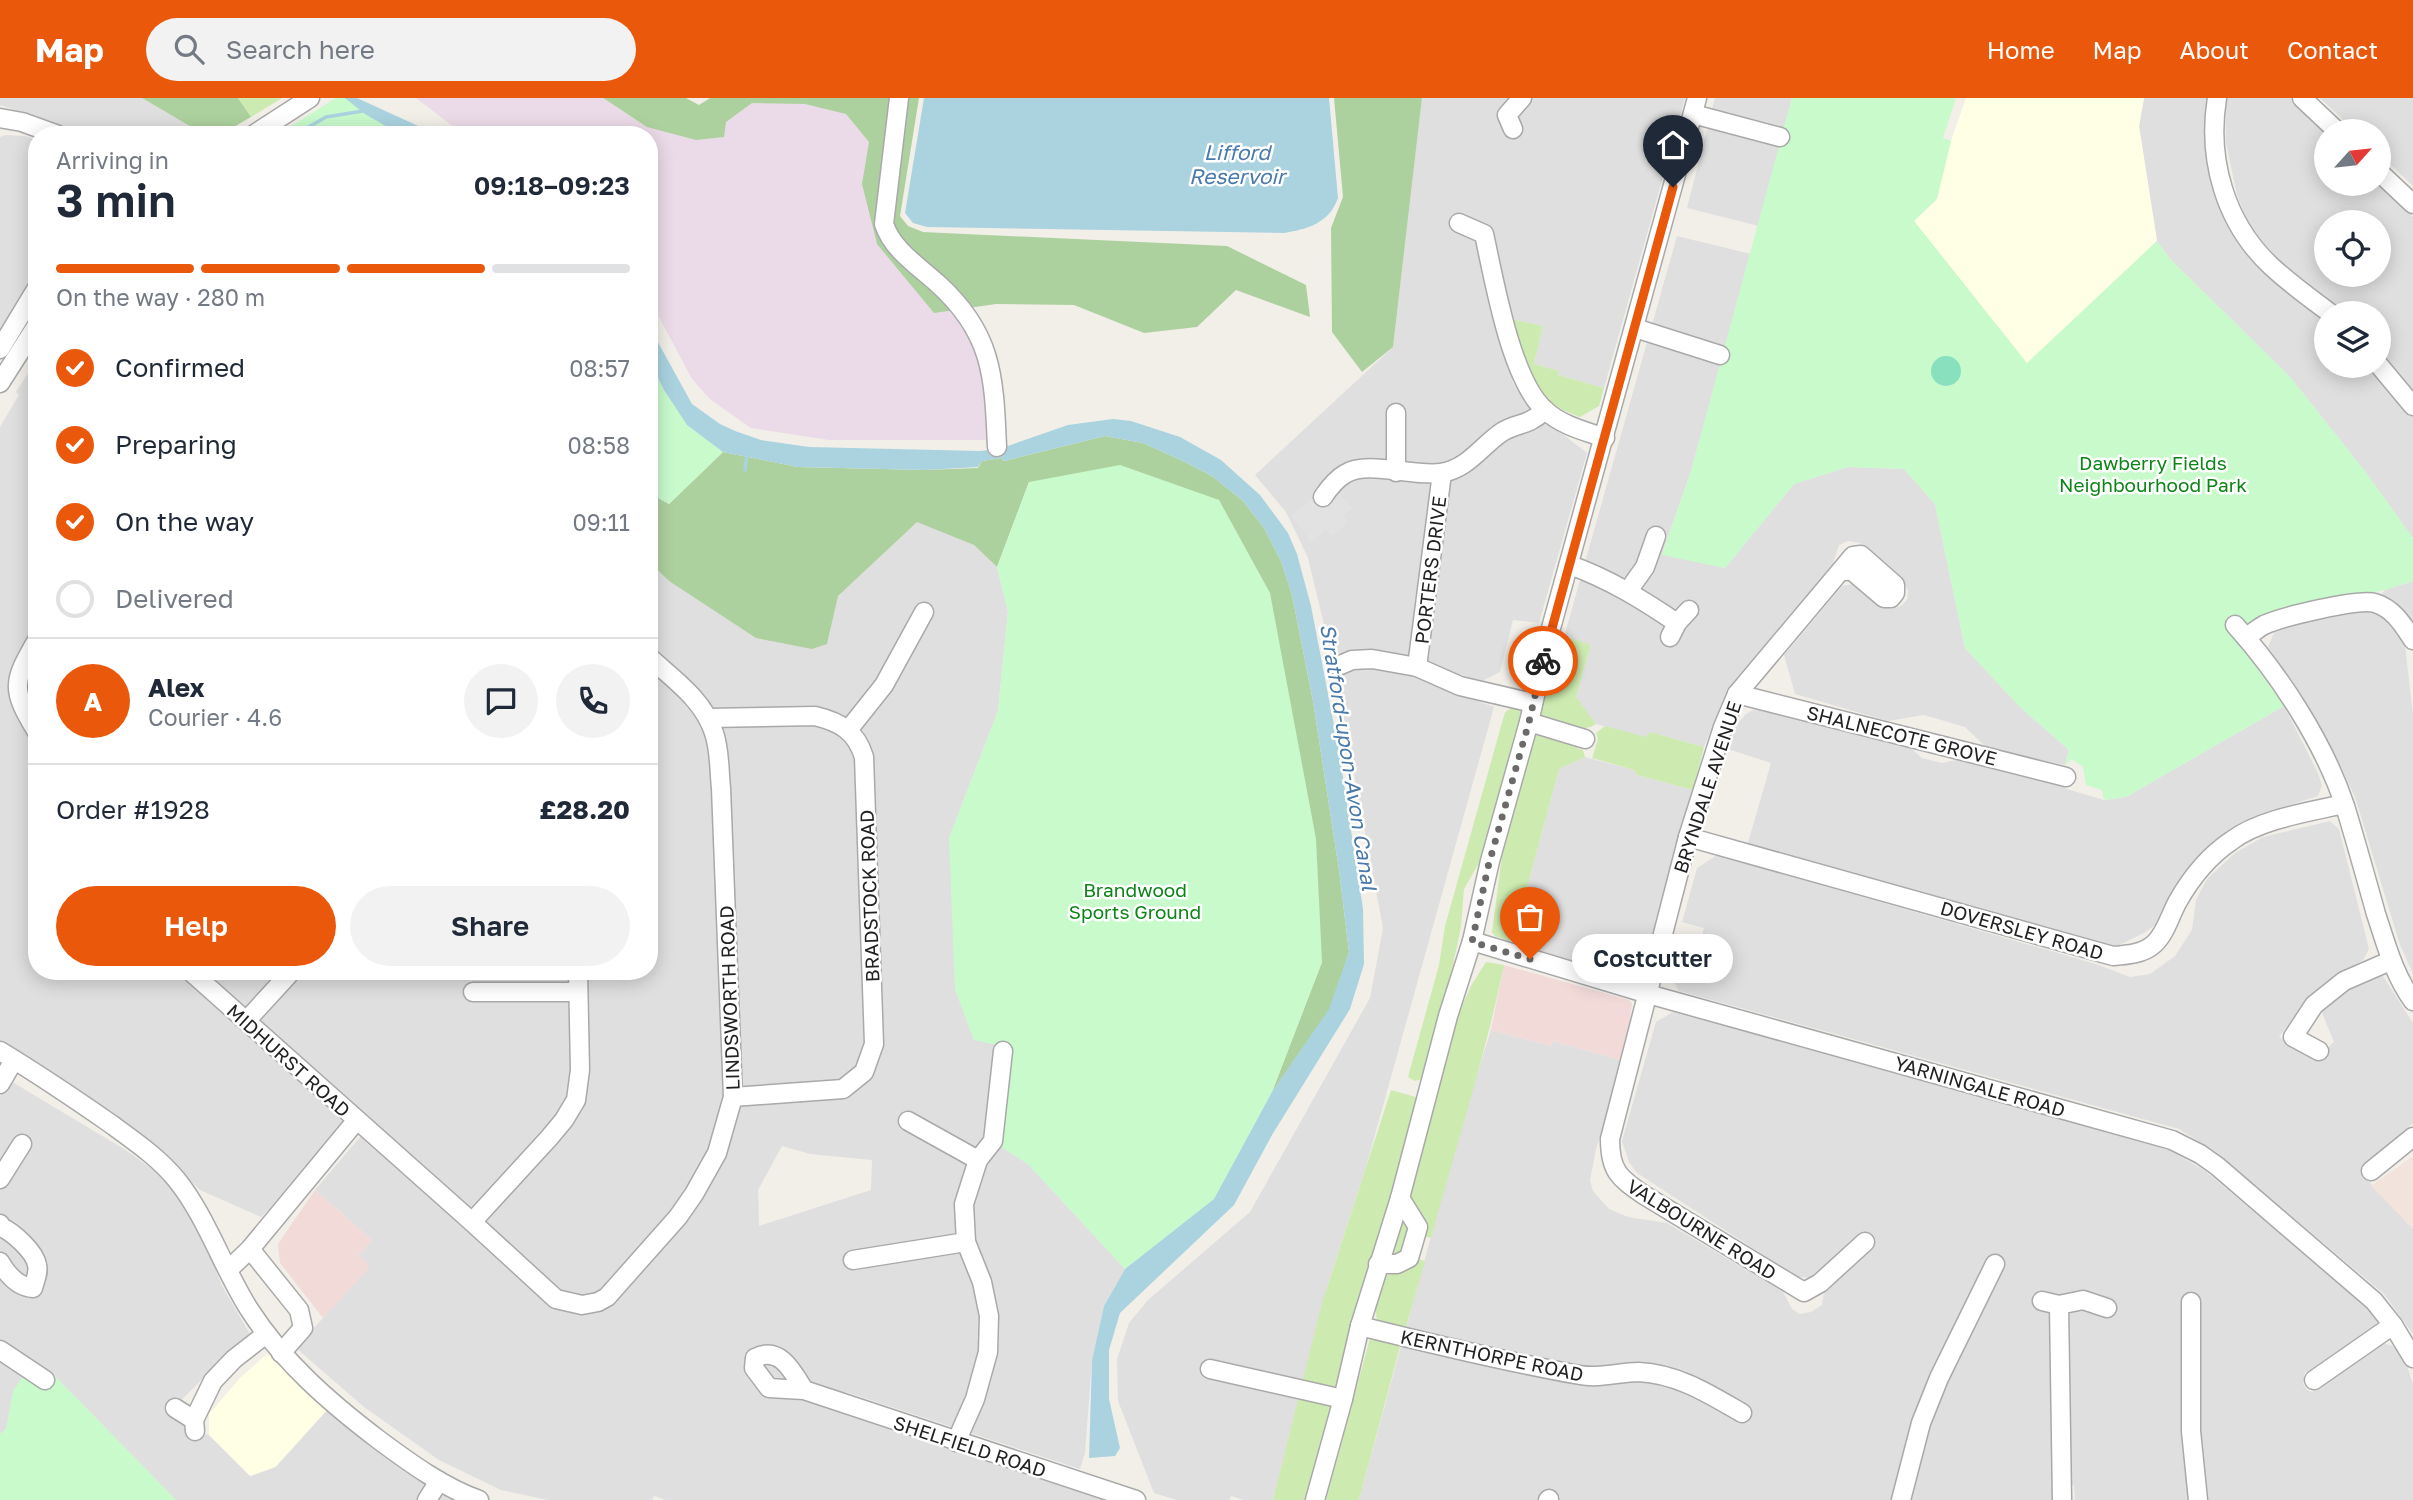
<!DOCTYPE html>
<html lang="en">
<head>
<meta charset="utf-8">
<style>
	:root { --surface:#fff; --page:#f2f2f3; --text:#1f2937; --muted:#747a83; --line:#e0e1e3; --accent:#ea580c }
	body { margin:0; font-family:"Golos Text",sans-serif; background:var(--page); color:var(--text); height:100vh; display:flex; flex-direction:column; font-size:26px; white-space:nowrap }
	* { box-sizing:border-box; margin:0 }
	p { font-size:23px; color:var(--muted) }
	.icon { flex:none; width:38px; height:38px; fill:none; stroke:currentColor; stroke-width:2; stroke-linecap:round; stroke-linejoin:round }
	.map { position:relative; flex:1; overflow:hidden }
	.details { position:absolute; left:28px; top:28px; width:630px; height:854px; display:flex; flex-direction:column; background:var(--surface); border-radius:28px; box-shadow:0 4px 18px #0003 }
	.details>* { flex:none }
	.needle { width:46px; rotate:63deg }
	.buttons { position:absolute; left:2314px; top:21px; display:grid; gap:14px }
	.buttons a { display:grid; place-items:center; width:77px; height:77px; border-radius:50%; background:var(--surface); box-shadow:0 4px 18px #0003; font-size:35px }
	.pin { position:absolute; display:grid; place-items:center; width:60px; height:60px; color:#fff; margin:-72px -30px; border-radius:50% 50% 50% 0; rotate:-45deg; box-shadow:0 0 7px #0007 }
	.pin .icon { rotate:45deg }
	.courier { position:absolute; display:grid; place-items:center; width:70px; height:70px; margin:-35px; border:5px solid #ea580c; border-radius:50%; background:#fff; color:#222; box-shadow:0 2px 9px #0007 }
	.bubble { position:absolute; height:49px; border-radius:24px; background:var(--surface); box-shadow:0 4px 18px #0003; font-size:23px; font-weight:600; line-height:49px; text-align:center }
	.head em { font-style:normal; font-weight:600 }
	.head div { display:flex; flex-direction:column-reverse }
	.head { display:flex; align-items:center; justify-content:space-between; height:119px; padding:0 28px }
	h1 { font-size:46px; font-weight:600; line-height:52px }
	.bar { display:grid; grid-template-columns:repeat(4,1fr); gap:10px 7px; align-content:center; height:84px; padding:0 28px }
	.bar i { height:9px; border-radius:5px; background:var(--line) }
	.bar .active { background:var(--accent) }
	.bar p { grid-column:span 4 }
	.line { display:flex; align-items:center; gap:18px; padding:0 28px; border-top:2px solid var(--line) }
	.line div { flex:1 }
	.round { display:grid; place-items:center; flex:none; width:74px; height:74px; border-radius:37px; background:var(--page) }
	ol { padding:0 28px; list-style:none }
	li { display:flex; align-items:center; gap:21px; height:77px }
	li p { margin-inline-start:auto }
	li .icon { padding:7px; border-radius:50%; background:var(--accent); color:#fff; stroke-width:4 }
	li:last-child { color:var(--muted) }
	li i { width:38px; height:38px; border:4px solid var(--line); border-radius:50% }
	.cta { display:flex; gap:14px; margin-top:auto; padding:14px 28px }
	.cta a { flex:1; height:80px; border-radius:42px; background:var(--accent); color:#fff; font-size:28px; font-weight:600; line-height:80px; text-align:center }
	.cta a+a { background:var(--page); color:var(--text) }
	header { display:flex; align-items:center; gap:42px; box-sizing:border-box; height:98px; padding:0 35px; background:var(--accent); color:#fff }
	header strong { font-size:33px }
	nav { display:flex; gap:38px; margin-inline-start:auto; font-size:24px }
	.search { width:490px; height:63px; background:var(--page); display:flex; align-items:center; gap:18px; box-sizing:border-box; padding:0 24px; border-radius:38px; color:var(--muted); font-size:26px }
	.map>svg:first-child { display:block }
</style>
</head>
<body>
<header>
<strong>Map</strong>
<div class="search"><svg class="icon" aria-label="search" viewBox="0 0 24 24"><circle cx="10" cy="10" r="6"/><path d="M15 15l6 6"/></svg>Search here</div>
<nav><a>Home</a><a>Map</a><a>About</a><a>Contact</a></nav>
</header>
<div class="map">
<svg width="2413" height="1402" viewBox="0 0 2413 1402">
	<rect width="100%" height="100%" fill="#f2efe9"/>
	<!-- residential -->
	<g fill="#e0dfdf" fill-rule="evenodd">
		<path d="M0,0H142L205,37H78L64,29L0,7Z"/>
		<path d="M1422,0H1685L1604,290L1558,277V273L1534,266L1543,228L1512,221L1504,189L1488,192L1513,285L1530,311L1587,355L1539,525L1513,522L1500,574L1482,583L1452,574L1441,590L1494,609L1366,1069L1328,1186L1273,1402H1244L1231,1398L1229,1402H1177L1154,1395L1118,1303L1117,1261L1129,1225L1148,1202L1250,1114L1370,900L1383,830L1332,560L1308,460L1286,414L1255,377L1393,249Z"/>
		<path d="M1715,0H1792L1759,128L1687,110Z"/>
		<path d="M2144,0H2208L2211,63L2223,112L2231,130L2248,155L2275,182L2326,224V268H2370L2413,319V440L2364,372L2290,279L2170,161L2157,143L2139,28Z"/>
		<path d="M2225,0H2290L2326,35V86H2378L2413,119V294L2378,250V215H2364L2354,209L2341,211L2281,164L2261,142L2247,122L2237,97L2226,45ZM2326,124H2378V177H2326Z"/>
		<path d="M2320,0H2413V88L2378,55V33H2355Z"/>
		<path d="M6,37L25,38L37,42V181L0,239V39Z"/>
		<path d="M1677,138L1751,156L1691,373L1662,456L1725,470L1794,386L1848,369L1904,371L1935,406L1965,550L2019,608L2069,652L2065,667L1988,651L1965,629L1924,617L1888,623L1795,596L1784,557L1842,488L1858,485L1890,511L1901,508L1907,502L1908,493L1905,486L1860,445L1848,443L1839,447L1832,469L1783,532L1741,575L1721,607L1704,649L1650,634L1646,640L1596,626L1588,618L1576,599L1591,547L1564,539Z"/>
		<path d="M37,261V873H649V464L669,483L827,546L837,498L917,423L974,447L997,469L1008,513L998,613L949,740L999,947L987,1039L1028,1066L1125,1171L1104,1208L1092,1262L1085,1355L1080,1371L846,1294L840,1314L1116,1402H666L654,1398L652,1402H548L501,1392L439,1362L364,1309L296,1250L369,1169L359,1157L372,1142L315,1092L371,1026L355,1009L303,1078L261,1119L200,1092L149,1041L0,945V329L19,297L16,294ZM782,1048L810,1056L872,1062L871,1092L759,1128L758,1092Z"/>
		<path d="M2413,483V525L2409,519L2381,497L2385,492Z"/>
		<path d="M2366,513L2382,519L2397,528L2405,547L2413,617V876L2400,847L2355,699L2337,661L2309,613L2268,549L2276,530Z"/>
		<path d="M2284,608L2318,675L2322,688L2318,698L2262,716L2229,733L2202,757L2176,787L2161,823L2144,835L2117,848L2099,846L1747,748L1771,665L1728,651L1737,626L1746,616L1757,610L1905,645L1922,660L1942,665L1961,661L2053,682L2067,691L2104,702L2126,699Z"/>
		<path d="M1585,659L1634,672L1637,677L1693,692L1645,868L1623,878L1524,848L1515,834L1559,671Z"/>
		<path d="M2330,723L2339,731L2369,851L2363,862L2327,885L2294,919L2279,939L2317,960L2334,944L2320,910L2361,880L2383,878L2413,925V1025L2360,1074L2413,1131V1236L2384,1196L2214,1053L2179,1031L1679,893L1669,875L1676,847L1698,853L1704,830L1682,824L1697,770L1717,757L2096,866L2130,879L2150,876L2175,858L2192,832L2196,802L2207,781L2235,755L2263,739Z"/>
		<path d="M1673,914L2118,1035L2169,1052L2204,1072L2374,1214L2378,1227L2316,1274H2305L2303,1286L2307,1292L2312,1294L2319,1291L2326,1281L2383,1245L2396,1249L2404,1259L2413,1286V1402H2075L2074,1387L2056,1385L2055,1402H1359L1465,1014L1491,932L1551,948L1552,943L1625,963L1596,1051L1590,1082L1593,1093L1609,1111L1628,1119L1667,1125L1777,1190L1783,1194L1792,1211L1800,1216L1811,1214L1822,1207L1824,1194L1816,1180L1797,1179L1637,1075L1629,1064L1622,1043L1656,924Z"/>
		<path d="M9,982L124,1051L165,1080L203,1140L222,1188L251,1238L212,1271L172,1312L201,1336L209,1337L251,1378L276,1369L328,1311L394,1364L455,1402H176L54,1277L10,1318L6,1331L0,1336V999Z"/>
	</g>
	<!-- commercial -->
	<g fill="#f2dad9">
		<path d="M1504,867L1629,902L1632,906L1625,963L1552,943L1551,948L1491,932Z"/>
		<path d="M315,1092L372,1142L359,1157L370,1169L323,1220L280,1165L278,1146Z"/>
	</g>
	<!-- industrial -->
	<path fill="#ebdbe8" d="M416,0H603L647,29L699,7L876,0L881,147L955,219L980,256L993,342H829L751,330L711,302L692,281L659,219L649,209V37H464Z"/>
	<!-- education -->
	<g fill="#ffffe5">
		<path d="M1966,0H2144L2139,28L2157,143L2027,266L1914,123L1937,101L1951,43Z"/>
		<path d="M267,1256L328,1311L275,1369L250,1378L209,1337V1316L240,1280Z"/>
	</g>
	<!-- military -->
	<path fill="#f3e3dd" d="M2413,1058V1131L2371,1088Z"/>
	<!-- grass -->
	<g fill="#cdebb0">
		<path d="M238,0H282L251,19Z"/>
		<path d="M1512,221L1543,228L1534,266L1559,273L1558,277L1604,290L1599,308L1580,319C1531,303 1523,267 1512,221Z"/>
		<path d="M1561,537L1591,547L1576,599L1596,626C1589,631 1583,629 1576,633L1540,624L1537,616Z"/>
		<path d="M1510,611H1520L1523,618L1483,758L1464,791L1461,829L1447,895L1425,980L1415,983L1408,979L1439,867L1445,828L1505,614Z"/>
		<path d="M1605,628L1646,639L1650,634L1704,649L1693,692L1637,677L1634,672L1592,660L1598,641L1596,635Z"/>
		<path d="M1542,634L1575,645L1578,651L1583,652L1585,659L1559,671L1515,834L1509,843L1495,838L1492,834L1502,758L1535,638Z"/>
		<path d="M1486,864L1504,867C1485,959 1456,1049 1431,1140L1422,1138L1408,1097L1454,926L1471,888Z"/>
		<path d="M1391,992L1419,1000L1316,1376L1306,1402H1273L1322,1205Z"/>
		<path d="M1401,1117L1413,1130L1405,1159H1396L1392,1154Z"/>
		<path d="M1415,1160L1425,1163L1404,1236C1397,1234 1387,1232 1382,1228C1368,1217 1382,1191 1386,1178L1411,1169Z"/>
		<path d="M1370,1240L1400,1249L1359,1402H1326Z"/>
	</g>
	<!-- forest -->
	<g fill="#add19e">
		<path d="M142,0H238L251,19L220,37H205Z"/>
		<path d="M603,0H686L699,7L710,0H919L900,118L908,128L923,134L1227,148L1306,187L1310,219L1236,192L1197,229L1144,235L1074,207L996,206L934,215L877,146L862,86L869,44L846,16L805,6L752,5L726,24L724,39L696,42L647,29Z"/>
		<path d="M1334,0H1422L1393,249L1362,274L1332,234L1331,130L1343,99Z"/>
		<path d="M1105,338L1143,345L1181,362L1212,378L1243,403L1264,430L1281,463L1292,497L1313,603L1339,772L1349,854L1330,911L1272,994L1322,864L1029,384L997,469L974,447L917,424L838,498L827,546L812,551L756,540L669,483L649,464V395L669,406L723,354L798,369L925,372L978,370L982,363L1001,360L1004,363Z"/>
	</g>
	<!-- park -->
	<g fill="#c8facc">
		<path d="M336,0H346L404,37H277Z"/>
		<path d="M1792,0H1956L1943,40L1951,43L1937,101L1914,123L2027,265L2157,143L2170,161L2290,279L2364,372L2413,440V483L2385,492L2292,510L2248,526L2234,520L2225,525L2284,608L2126,699L2104,702L2102,692L2086,687L2083,669L2072,661L2065,667L2069,652L2019,608L1965,550L1935,406L1904,371L1848,369L1794,386L1725,470L1662,457L1691,373Z"/>
		<path d="M649,262L664,292L687,327L723,354L669,406L649,395Z"/>
		<path d="M1120,367L1219,402L1270,495L1316,741L1322,864L1272,994L1214,1101L1125,1171L1028,1066L1001,1049L1010,950L974,942L955,892L949,740L998,613L1008,513L997,469L1029,384Z"/>
		<path d="M25,1275L44,1285L54,1277L176,1402H0V1336L6,1331L13,1293Z"/>
	</g>
	<!-- pitch -->
	<circle fill="#88e0be" cx="1946" cy="273" r="15"/>
	<!-- parking -->
	<path fill="#e2e2e2" d="M1319,394L1326,403L1338,394L1352,411L1343,418L1348,424L1332,438L1325,432L1311,444L1291,418Z"/>
	<!-- water -->
	<g fill="#aad3df">
		<path d="M345,0H357L438,37H401L365,16Z"/>
		<path d="M924,0H1329L1338,100C1329,125 1308,131 1284,135L927,129L913,125L905,115Z"/>
		<path d="M649,228L692,306L720,326L735,333L761,342L809,349L980,353L999,351L1068,327L1113,321L1131,323L1180,339L1221,362L1260,397L1288,435L1297,456L1311,508L1339,653L1363,811L1364,866L1350,911L1272,1037L1234,1107L1120,1215L1109,1252V1301L1120,1350L1115,1358L1089,1360L1092,1262L1104,1208L1125,1171L1214,1101L1272,994L1329,911L1349,854L1339,772L1313,603L1292,497L1281,463L1264,430L1243,403L1212,378L1181,362L1143,345L1105,338L1004,363L1001,360L982,363L978,369L925,372L798,369L723,354L687,327L664,292L649,262Z"/>
	</g>
	<g fill="none" stroke-linecap="round" stroke-linejoin="round">
		<!-- stream -->
		<g stroke="#aad3df" stroke-width="3.5">
			<path d="M295,37L326,19L363,13"/>
			<path d="M745,372L747,356"/>
		</g>
		<!-- minor casing -->
		<g stroke="#a9a9a9" stroke-width="21">
			<g id="minor">
				<path d="M899,0L884,126C892,151 917,167 937,185C993,235 994,279 997,349"/>
				<path d="M2217,0C2207,61 2225,125 2271,168C2289,185 2310,200 2330,215"/>
				<path d="M2302,0L2337,33"/>
				<path d="M1693,16L1780,39"/>
				<path d="M0,20L22,24L58,37"/>
				<path d="M1513,31L1507,17L1522,0"/>
				<path d="M253,37L310,0"/>
				<path d="M2378,73L2413,106"/>
				<path d="M1459,125L1484,136C1494,181 1511,284 1546,313C1563,328 1585,333 1605,340"/>
				<path d="M1635,230L1720,257"/>
				<path d="M0,251L37,190"/>
				<path d="M2378,266L2413,308"/>
				<path d="M0,285L37,227"/>
				<path d="M1396,315V374"/>
				<path d="M1323,399C1329,390 1336,381 1345,376C1367,362 1413,379 1441,375C1468,371 1481,348 1502,334C1518,324 1527,329 1545,312"/>
				<path d="M1570,467C1609,481 1643,502 1677,525"/>
				<path d="M1840,474L1851,472L1884,500H1891L1895,495V487L1861,457L1853,458L1737,596L1723,629L1688,739L1610,1041C1610,1073 1619,1080 1644,1097L1804,1194L1820,1185L1865,1144"/>
				<path d="M1628,493L1645,469L1656,438"/>
				<path d="M2235,527C2280,577 2324,645 2345,708C2356,744 2366,780 2376,816C2386,846 2394,877 2413,903"/>
				<path d="M1670,539L1677,525L1689,512"/>
				<path d="M2246,539C2252,536 2258,530 2264,527C2281,519 2359,500 2375,505C2394,511 2403,527 2413,542"/>
				<path d="M37,542C12,585 11,591 37,634"/>
				<path d="M1338,568L1352,562L1372,561L1417,569L1460,588L1533,605"/>
				<path d="M1417,569L1442,375"/>
				<path d="M1737,596L2066,679"/>
				<path d="M708,620L815,618C840,624 856,633 864,659L874,946L864,974L843,991L733,999"/>
				<path d="M1529,624L1585,641"/>
				<path d="M849,631L884,587L924,514"/>
				<path d="M1688,739L2113,858C2127,857 2143,856 2154,846C2166,835 2170,817 2178,803C2191,780 2209,758 2231,743C2260,721 2309,714 2344,706"/>
				<path d="M1472,843L1648,896L2172,1042L2200,1056L2217,1068L2374,1203L2393,1227L2413,1260"/>
				<path d="M190,873L472,1124L556,1201L582,1207L598,1204L607,1199L678,1119L694,1096L717,1055L733,999L721,690C719,672 720,652 714,635C704,602 673,581 649,559"/>
				<path d="M473,894H578"/>
				<path d="M247,922L292,873"/>
				<path d="M0,953C38,976 75,1001 111,1026C134,1043 158,1059 176,1081C205,1116 224,1172 249,1211C283,1264 329,1304 379,1342C410,1365 443,1389 479,1402"/>
				<path d="M2319,953L2293,939L2314,907L2344,883L2390,863"/>
				<path d="M0,986L14,962"/>
				<path d="M908,1023L978,1062"/>
				<path d="M2371,1073L2413,1039"/>
				<path d="M0,1081L22,1046"/>
				<path d="M472,1124L549,1040L564,1022L576,1002L580,972L578,873"/>
				<path d="M0,1126L1,1129C13,1134 35,1154 37,1167C39,1175 35,1182 33,1190C18,1189 7,1176 0,1164"/>
				<path d="M250,1151L299,1212L303,1230L281,1255"/>
				<path d="M853,1162L966,1144"/>
				<path d="M1378,1166H1397L1409,1160L1418,1129L1400,1100"/>
				<path d="M228,1172L250,1151L356,1023"/>
				<path d="M2042,1203L2059,1207L2083,1202L2107,1210"/>
				<path d="M2191,1204V1333L2198,1402"/>
				<path d="M2059,1207L2062,1402"/>
				<path d="M1360,1228C1432,1246 1506,1264 1580,1277C1599,1281 1619,1274 1639,1274C1678,1276 1709,1296 1742,1315"/>
				<path d="M0,1252L45,1282"/>
				<path d="M1210,1271L1343,1301"/>
				<path d="M2314,1282L2393,1227"/>
				<path d="M804,1292C793,1274 780,1247 755,1260L754,1270L769,1290L804,1292L1136,1402"/>
				<path d="M175,1310L194,1322L195,1333"/>
				<path d="M194,1322L213,1283L234,1261L266,1236"/>
				<path d="M956,1344L975,1301L988,1254L989,1218L982,1184L966,1144L964,1106L978,1062L993,1043L1003,953"/>
				<path d="M427,1402L439,1383"/>
				<path d="M1315,1402L1343,1301L1360,1228L1400,1100L1448,918L1472,843L1490,763L1529,624L1548,541L1697,0"/>
				<path d="M1548,1402L1549,1401"/>
				<path d="M1901,1402L1921,1325L1939,1280L1995,1166"/>
			</g>
		</g>
		<!-- minor -->
		<use href="#minor" stroke="#fff" stroke-width="18"/>
	</g>
	<g fill="none" stroke-linecap="round" stroke-linejoin="round">
		<!-- done -->
		<path stroke="#6b6a68" stroke-width="7" stroke-dasharray="0 12.6" d="M1530,861L1472,844L1488,769L1529,624L1543,563"/>
		<!-- route -->
		<path stroke="#ea580c" stroke-width="9" d="M1543,563L1673,89"/>
	</g>
	<g text-anchor="middle" dominant-baseline="central" stroke-width="5" stroke-linejoin="round" paint-order="stroke">
		<!-- park labels -->
		<g font-size="19" fill="#0c8416" stroke="#fff">
			<text x="2153" y="364">Dawberry Fields<tspan x="2153" dy="22">Neighbourhood Park</tspan></text>
			<text x="1135" y="791">Brandwood<tspan x="1135" dy="22">Sports Ground</tspan></text>
		</g>
		<!-- street labels -->
		<g font-size="19" fill="#222" stroke="#fff">
			<text transform="translate(1430 472) rotate(-83)">PORTERS DRIVE</text>
			<text transform="translate(1902 637) rotate(14)">SHALNECOTE GROVE</text>
			<text transform="translate(1707 689) rotate(-72)">BRYNDALE AVENUE</text>
			<text transform="translate(869 798) rotate(-92)">BRADSTOCK ROAD</text>
			<text transform="translate(2022 832) rotate(16)">DOVERSLEY ROAD</text>
			<text transform="translate(729 900) rotate(-92)">LINDSWORTH ROAD</text>
			<text transform="translate(289 962) rotate(42)">MIDHURST ROAD</text>
			<text transform="translate(1980 988) rotate(16)">YARNINGALE ROAD</text>
			<text transform="translate(1702 1131) rotate(32)">VALBOURNE ROAD</text>
			<text transform="translate(1492 1257) rotate(12)">KERNTHORPE ROAD</text>
			<text transform="translate(970 1348) rotate(18)">SHELFIELD ROAD</text>
		</g>
		<!-- water labels -->
		<g font-size="21" font-style="italic" fill="#4a7aab" stroke="#fff">
			<text x="1237" y="54">Lifford<tspan x="1237" dy="24">Reservoir</tspan></text>
			<text transform="translate(1349 659) rotate(81)">Stratford-upon-Avon Canal</text>
		</g>
	</g>
</svg>
<div class="buttons">
<a><svg class="needle" viewBox="-14 -14 28 28"><path d="M0-13l5 13h-10z" fill="#e53935"/><path d="M0 13l5-13h-10z" fill="#747a83"/></svg></a>
<a><svg class="icon" aria-label="locate" viewBox="0 0 24 24"><circle cx="12" cy="12" r="6"/><path d="M12 2v4M12 18v4M2 12h4M18 12h4"/></svg></a>
<a><svg class="icon" aria-label="layers" viewBox="0 0 24 24"><path d="M12 4l9 5-9 5-9-5zM3 14l9 5 9-5"/></svg></a>
</div>
<div class="pin" style="left:1530px;top:861px;background:#ea580c"><svg class="icon" aria-label="bag" viewBox="0 0 24 24"><path d="M5 8h14l-1 12H6zM9 8a3 3 0 0 1 6 0"/></svg></div>
<div class="pin" style="left:1673px;top:89px;background:#1f2937"><svg class="icon" aria-label="home" viewBox="0 0 24 24"><path d="M3 11l9-7 9 7M6 9v11h12V9"/></svg></div>
<div class="courier" style="left:1543px;top:563px"><svg class="icon" aria-label="bike" viewBox="0 0 24 24"><circle cx="6" cy="16" r="4"/><circle cx="18" cy="16" r="4"/><path d="M6 16l4-8h5l3 8M10 8l3 8H6M13 5h3"/></svg></div>
<div class="bubble" style="left:1572px;top:836px;width:161px">Costcutter</div>
<section class="details">
<div class="head"><div><h1>3 min</h1><p>Arriving in</p></div><em>09:18–09:23</em></div>
<div class="bar"><i class="active"></i><i class="active"></i><i class="active"></i><i></i><p>On the way · 280 m</p></div>
<ol>
<li><svg class="icon" aria-label="check" viewBox="0 0 24 24"><path d="M5 12l5 5 9-10"/></svg>Confirmed<p>08:57</p></li>
<li><svg class="icon" aria-label="check" viewBox="0 0 24 24"><path d="M5 12l5 5 9-10"/></svg>Preparing<p>08:58</p></li>
<li><svg class="icon" aria-label="check" viewBox="0 0 24 24"><path d="M5 12l5 5 9-10"/></svg>On the way<p>09:11</p></li>
<li><i></i>Delivered</li>
</ol>
<div class="line" style="height:126px"><b class="round" style="background:var(--accent);color:#fff">A</b><div><b>Alex</b><p>Courier · 4.6</p></div><a class="round"><svg class="icon" aria-label="chat" viewBox="0 0 24 24"><path d="M4 5h16v11H9l-5 4z"/></svg></a><a class="round"><svg class="icon" aria-label="phone" viewBox="0 0 24 24"><path d="M5 4h4l2 5-3 2q2 4 5 5l2-3 5 2v4C11 20 4 13 5 4z"/></svg></a></div>
<div class="line" style="height:91px"><div>Order #1928</div><b>£28.20</b></div>
<div class="cta"><a>Help</a><a>Share</a></div>
</section>
</div>
</body>
</html>
